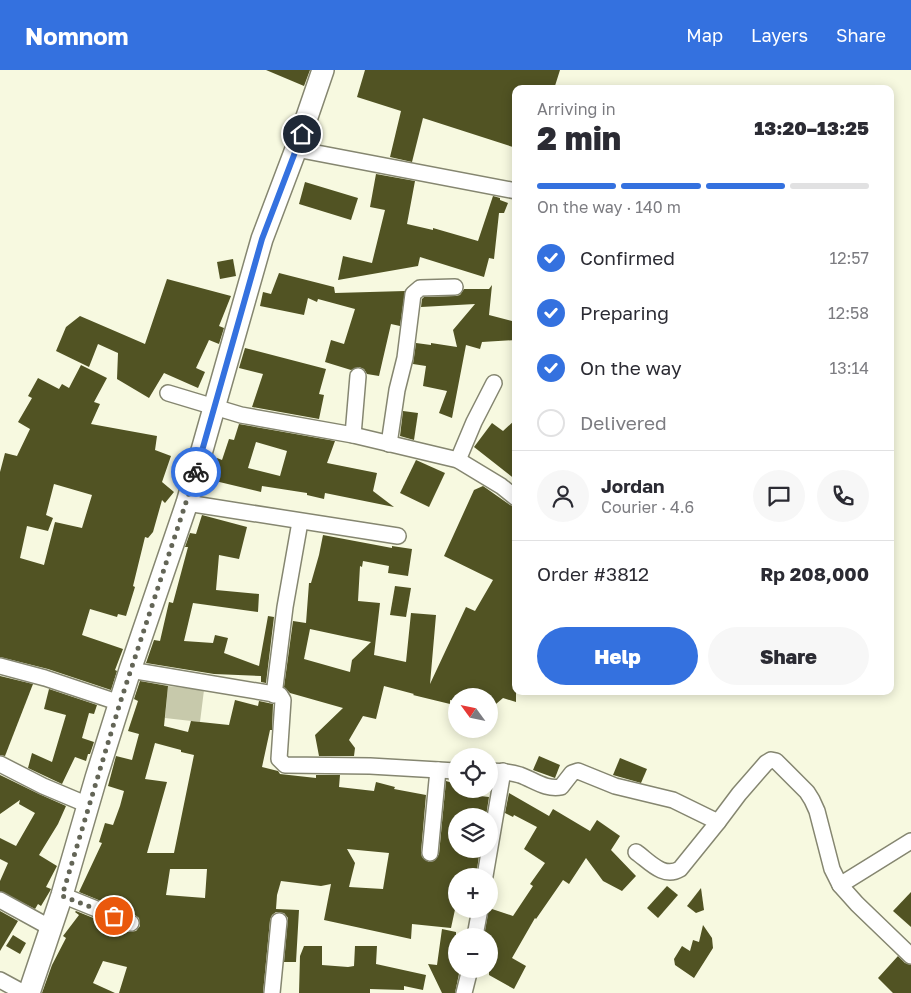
<!DOCTYPE html>
<html lang="en">
<head>
<meta charset="utf-8">
<style>
	:root { --surface:#fff; --page:#f7f7f7; --text:#2b2b33; --muted:#7c7c81; --line:#e1e1e2; --accent:#3471df }
	body { margin:0; font-family:"Golos Text",sans-serif; background:var(--page); color:var(--text); height:100vh; display:flex; flex-direction:column; font-size:19px; white-space:nowrap }
	* { box-sizing:border-box; margin:0 }
	p { font-size:16px; color:var(--muted) }
	.icon { flex:none; width:28px; height:28px; fill:none; stroke:currentColor; stroke-width:2; stroke-linecap:round; stroke-linejoin:round }
	.map { position:relative; flex:1; overflow:hidden }
	.drawer { position:absolute; left:512px; top:15px; width:382px; height:610px; display:flex; flex-direction:column; background:var(--surface); border-radius:10px; box-shadow:0 2px 12px #0003 }
	.drawer>* { flex:none }
	.needle { width:32px; rotate:303deg }
	.buttons { position:absolute; left:448px; top:618px; display:grid; gap:10px }
	.buttons a { display:grid; place-items:center; width:50px; height:50px; border-radius:50%; background:var(--surface); box-shadow:0 2px 12px #0003; font-size:25px }
	.pin { position:absolute; display:grid; place-items:center; width:42px; height:42px; color:#fff; margin:-21px; border:2px solid #fff; border-radius:50%; box-shadow:0 1px 5px #0007 }
	.courier { position:absolute; display:grid; place-items:center; width:50px; height:50px; margin:-25px; border:4px solid #3471df; border-radius:50%; background:#fff; color:#222; box-shadow:0 1px 6px #0007 }
	.overview em { font-style:normal; font-weight:800 }
	.overview div { display:flex; flex-direction:column-reverse }
	.overview { display:flex; align-items:center; justify-content:space-between; height:85px; padding:0 25px }
	h1 { font-size:32px; font-weight:800; line-height:38px }
	.bar { display:grid; grid-template-columns:repeat(4,1fr); gap:8px 5px; align-content:center; height:60px; padding:0 25px }
	.bar i { height:6px; border-radius:4px; background:var(--line) }
	.bar .on { background:var(--accent) }
	.bar p { grid-column:span 4 }
	.line { display:flex; align-items:center; gap:12px; padding:0 25px; border-top:1px solid var(--line) }
	.line div { flex:1 }
	.round { display:grid; place-items:center; flex:none; width:52px; height:52px; border-radius:26px; background:var(--page) }
	ol { padding:0 25px; list-style:none }
	li { display:flex; align-items:center; gap:15px; height:55px }
	li p { margin-inline-start:auto }
	li .icon { padding:5px; border-radius:50%; background:var(--accent); color:#fff; stroke-width:4 }
	li:last-child { color:var(--muted) }
	li i { width:28px; height:28px; border:2px solid var(--line); border-radius:50% }
	.primary-button { display:flex; gap:10px; margin-top:auto; padding:10px 25px }
	.primary-button a { flex:1; height:58px; border-radius:30px; background:var(--accent); color:#fff; font-size:20px; font-weight:800; line-height:58px; text-align:center }
	.primary-button a+a { background:var(--page); color:var(--text) }
	header { display:flex; align-items:center; gap:30px; box-sizing:border-box; height:70px; padding:0 25px; background:var(--accent); color:#fff }
	header strong { font-size:24px }
	nav { display:flex; gap:28px; margin-inline-start:auto; font-size:18px }
	.map>svg:first-child { display:block }
</style>
</head>
<body>
<header>
<strong>Nomnom</strong>
<nav><a>Map</a><a>Layers</a><a>Share</a></nav>
</header>
<div class="map">
<svg width="911" height="923" viewBox="0 0 911 923">
	<rect width="100%" height="100%" fill="#f7f9e0"/>
	<!-- green -->
	<path fill="#c7c9ab" d="M168,616L204,620L200,652L165,648Z"/>
	<!-- building -->
	<g fill="#515323" fill-rule="evenodd">
		<path d="M266,0H310L304,16Z"/>
		<path d="M365,0H560L554,19H516V78L423,48L412,92L390,87L401,41L357,27Z"/>
		<path d="M376,104L415,111L407,154L433,160V158L478,171L493,126L500,128V130L508,133L504,143H499L494,189L489,188L484,207L420,187L418,196L338,210L343,186L372,193L385,140L370,137Z"/>
		<path d="M305,112L358,128L351,150L299,134Z"/>
		<path d="M233,189L236,206L220,209L217,192Z"/>
		<path d="M279,203L334,217L335,223L405,221L400,256L391,254L379,306L367,304L364,299L359,297L351,300L325,292L331,270L344,274L355,239L318,229L317,232L308,228L304,245L260,236L263,222L271,224Z"/>
		<path d="M167,209L231,226L219,256L224,258L219,274L209,270L196,298L205,302L198,318L164,303L149,328L117,309L118,283L98,274L89,297L56,281L66,257L80,246L145,274Z"/>
		<path d="M492,215L489,245L512,251L516,257V270L482,272L480,279L466,275L452,348L439,343L447,321L423,316L426,296L413,294L416,273L431,275V273L457,277L453,260L475,234L421,237L422,229L424,227L456,226L460,225L464,219H489Z"/>
		<path d="M245,278L326,299L319,324L324,325L319,349L252,337L263,304L239,298Z"/>
		<path d="M81,295L107,308L94,332L100,334L91,354L157,366L155,380L171,386L162,412L174,422L165,433L162,430L153,462L148,468L145,467L133,516L135,517L126,546L118,544L117,547L90,539L82,565L123,579L115,600L117,601L111,620L48,599L0,587V402L5,383L17,386L30,359L18,352L32,328L28,326L38,308L59,319L62,314L69,318ZM54,414L92,425L82,458L55,452L44,495L20,488L27,456L48,461L53,448L46,445Z"/>
		<path d="M403,341L418,343L414,370L400,366Z"/>
		<path d="M516,349V410L474,377L492,353L503,361Z"/>
		<path d="M239,354L335,371L327,393L377,403L373,421L394,437L325,423L324,429L307,425V423L262,416L261,422L211,410L217,388L222,390L229,369L234,370ZM256,372L287,381L280,406L248,398Z"/>
		<path d="M416,390L445,403L429,437L400,423Z"/>
		<path d="M483,416L510,435L516,437V632L503,628L496,634L489,631V626H456V631L450,630V634L413,625L414,624L384,616L376,649L363,646L349,670L355,678L354,686H319L315,665L343,638L290,623L284,617L293,551L306,553L309,513H311L319,485L323,465L392,478V476L412,479L408,506L388,503L389,496L363,491L362,497L360,496L358,531L380,533L374,585L406,592L411,543L436,545L430,614L466,537L475,541L493,510L444,486L474,420ZM310,559L347,567L371,572L352,590L350,602L304,589Z"/>
		<path d="M202,445L247,457L239,489L219,485L216,520L259,524L258,542L193,533L184,571L213,573L215,565L228,568L224,583L259,596L268,546L274,547L266,613L261,612V606L214,604L146,593L154,570L160,571L169,532L173,533L188,477H185L190,463L196,464Z"/>
		<path d="M395,516L411,518L406,547L390,545Z"/>
		<path d="M0,606L33,614L5,686L0,685Z"/>
		<path d="M140,611L168,616L164,656L188,662L191,651L229,655L235,630L258,636L259,631L273,634L272,660H270L262,697L278,701L280,704L316,708V705H340L339,717L374,721L376,712L395,717L394,719L426,725L421,782L422,787L429,792L434,791L439,784L446,711L456,714V719H472L471,725L489,727L486,746H456V779H480L476,806H456V835L451,858L412,854L411,869L324,850L331,814L321,816L281,811L277,825L276,839L299,840L296,892H284L288,848L284,843L276,842L272,845L270,850L263,923H119L127,897L103,891L93,913L115,923H42L52,895L66,868L63,866L79,845L75,842L76,841L128,862L136,861L140,856L139,848L135,845L79,822L102,773L99,772L105,753L113,755L120,736L124,721L108,716L116,686L132,690L139,664L128,661L138,631L134,629ZM155,673L181,680V682L194,685L174,783H147L167,712L145,709ZM347,779L389,783L383,819L349,817L355,793ZM170,799H207L205,828L166,825Z"/>
		<path d="M49,619L97,635L94,644L89,643L82,668L94,672L90,684H88L86,691L75,687L62,714L28,698L32,683L52,692L66,645L44,639Z"/>
		<path d="M539,686L560,695L555,708L533,700Z"/>
		<path d="M620,688L647,699L641,713L613,705Z"/>
		<path d="M0,705L39,724L66,736L58,754L39,785L57,796L46,817L51,819L50,821L41,836L38,834L35,839L0,821V811L8,793L0,789V768L16,776L35,743L19,734L20,730L0,744Z"/>
		<path d="M509,723L549,746L553,739L590,761L597,750L620,766L611,780L636,806L622,821L603,811L586,788L569,814L563,810L536,849L535,848L512,888L526,896L514,919L489,905V866H484L489,838L513,846L533,816L530,814L545,793L524,779L537,757L514,745L513,747L505,743Z"/>
		<path d="M667,816L678,825L658,848L647,838Z"/>
		<path d="M701,818L704,840L696,843L687,836Z"/>
		<path d="M911,822V857L893,841Z"/>
		<path d="M0,841L18,851L0,881Z"/>
		<path d="M703,855L712,868L713,878L694,908L675,895L674,889L682,876L690,881L693,870L699,872Z"/>
		<path d="M442,859L456,862V899H460L455,923H442L428,894L437,895Z"/>
		<path d="M13,865L26,873L20,884L6,876Z"/>
		<path d="M304,876H322V895L348,897L354,896L355,876H377L376,894L426,905L423,920L404,916V920L370,919V923H299L300,886Z"/>
		<path d="M898,886L905,893L911,895V923H893L878,908Z"/>
	</g>
	<g fill="none" stroke-linecap="round" stroke-linejoin="round">
		<!-- minor casing -->
		<g stroke="#858670" stroke-width="18">
			<g id="minor">
				<path d="M296,79L516,121"/>
				<path d="M168,323L241,345L353,365L458,390L501,416L516,428"/>
				<path d="M353,365L358,306"/>
				<path d="M389,374L397,320L405,288L413,224L420,218L455,217"/>
				<path d="M458,390L474,352L494,313"/>
				<path d="M187,433L398,466"/>
				<path d="M0,596L45,608L120,633"/>
				<path d="M130,600L280,625L283,630L279,689L285,695L370,696L456,701"/>
				<path d="M274,625L285,537L300,452"/>
				<path d="M0,694L43,716L88,735"/>
				<path d="M489,701C499,701 510,702 520,705C534,710 546,720 561,717L572,703L578,701L615,716L673,730L718,752L739,724L766,693L771,690L776,691L807,722L812,730L817,741L832,799L840,815L857,834L911,886"/>
				<path d="M636,782C649,791 663,809 680,799L718,752"/>
				<path d="M430,783L438,700"/>
				<path d="M485,806L503,701"/>
				<path d="M840,815L911,771"/>
				<path d="M62,825L131,853"/>
				<path d="M0,830L51,858"/>
				<path d="M475,866L480,839"/>
				<path d="M0,910L24,923"/>
				<path d="M272,923L279,851"/>
				<path d="M464,923L470,899"/>
			</g>
		</g>
		<!-- secondary casing -->
		<g stroke="#858670" stroke-width="24">
			<path id="secondary" d="M29,923L62,825L96,708L130,600L187,433L262,169L296,79L323,0"/>
		</g>
		<!-- minor -->
		<use href="#minor" stroke="#fff" stroke-width="15"/>
		<!-- secondary -->
		<use href="#secondary" stroke="#fff" stroke-width="21"/>
	</g>
	<g fill="none" stroke-linecap="round" stroke-linejoin="round">
		<!-- done -->
		<path stroke="#636556" stroke-width="5" stroke-dasharray="0 9" d="M114,846L62,826L120,633L196,402"/>
		<!-- route -->
		<path stroke="#3471df" stroke-width="6" d="M196,402L262,169L302,64"/>
	</g>
</svg>
<div class="buttons">
<a><svg class="needle" viewBox="-14 -14 28 28"><path d="M0-13l5 13h-10z" fill="#e53935"/><path d="M0 13l5-13h-10z" fill="#7c7c81"/></svg></a>
<a><svg class="icon" aria-label="locate" viewBox="0 0 24 24"><circle cx="12" cy="12" r="6"/><path d="M12 2v4M12 18v4M2 12h4M18 12h4"/></svg></a>
<a><svg class="icon" aria-label="layers" viewBox="0 0 24 24"><path d="M12 4l9 5-9 5-9-5zM3 14l9 5 9-5"/></svg></a>
<a>+</a>
<a>−</a>
</div>
<div class="pin" style="left:114px;top:846px;background:#ea580c"><svg class="icon" aria-label="bag" viewBox="0 0 24 24"><path d="M5 8h14l-1 12H6zM9 8a3 3 0 0 1 6 0"/></svg></div>
<div class="pin" style="left:302px;top:64px;background:#1f2937"><svg class="icon" aria-label="home" viewBox="0 0 24 24"><path d="M3 11l9-7 9 7M6 9v11h12V9"/></svg></div>
<div class="courier" style="left:196px;top:402px"><svg class="icon" aria-label="bike" viewBox="0 0 24 24"><circle cx="6" cy="16" r="4"/><circle cx="18" cy="16" r="4"/><path d="M6 16l4-8h5l3 8M10 8l3 8H6M13 5h3"/></svg></div>
<section class="drawer">
<div class="overview"><div><h1>2 min</h1><p>Arriving in</p></div><em>13:20–13:25</em></div>
<div class="bar"><i class="on"></i><i class="on"></i><i class="on"></i><i></i><p>On the way · 140 m</p></div>
<ol>
<li><svg class="icon" aria-label="check" viewBox="0 0 24 24"><path d="M5 12l5 5 9-10"/></svg>Confirmed<p>12:57</p></li>
<li><svg class="icon" aria-label="check" viewBox="0 0 24 24"><path d="M5 12l5 5 9-10"/></svg>Preparing<p>12:58</p></li>
<li><svg class="icon" aria-label="check" viewBox="0 0 24 24"><path d="M5 12l5 5 9-10"/></svg>On the way<p>13:14</p></li>
<li><i></i>Delivered</li>
</ol>
<div class="line" style="height:90px"><a class="round"><svg class="icon" aria-label="person" viewBox="0 0 24 24"><circle cx="12" cy="8" r="4"/><path d="M4 21q1-7 8-7t8 7"/></svg></a><div><b>Jordan</b><p>Courier · 4.6</p></div><a class="round"><svg class="icon" aria-label="chat" viewBox="0 0 24 24"><path d="M4 5h16v11H9l-5 4z"/></svg></a><a class="round"><svg class="icon" aria-label="phone" viewBox="0 0 24 24"><path d="M5 4h4l2 5-3 2q2 4 5 5l2-3 5 2v4C11 20 4 13 5 4z"/></svg></a></div>
<div class="line" style="height:65px"><div>Order #3812</div><b>Rp 208,000</b></div>
<div class="primary-button"><a>Help</a><a>Share</a></div>
</section>
</div>
</body>
</html>
